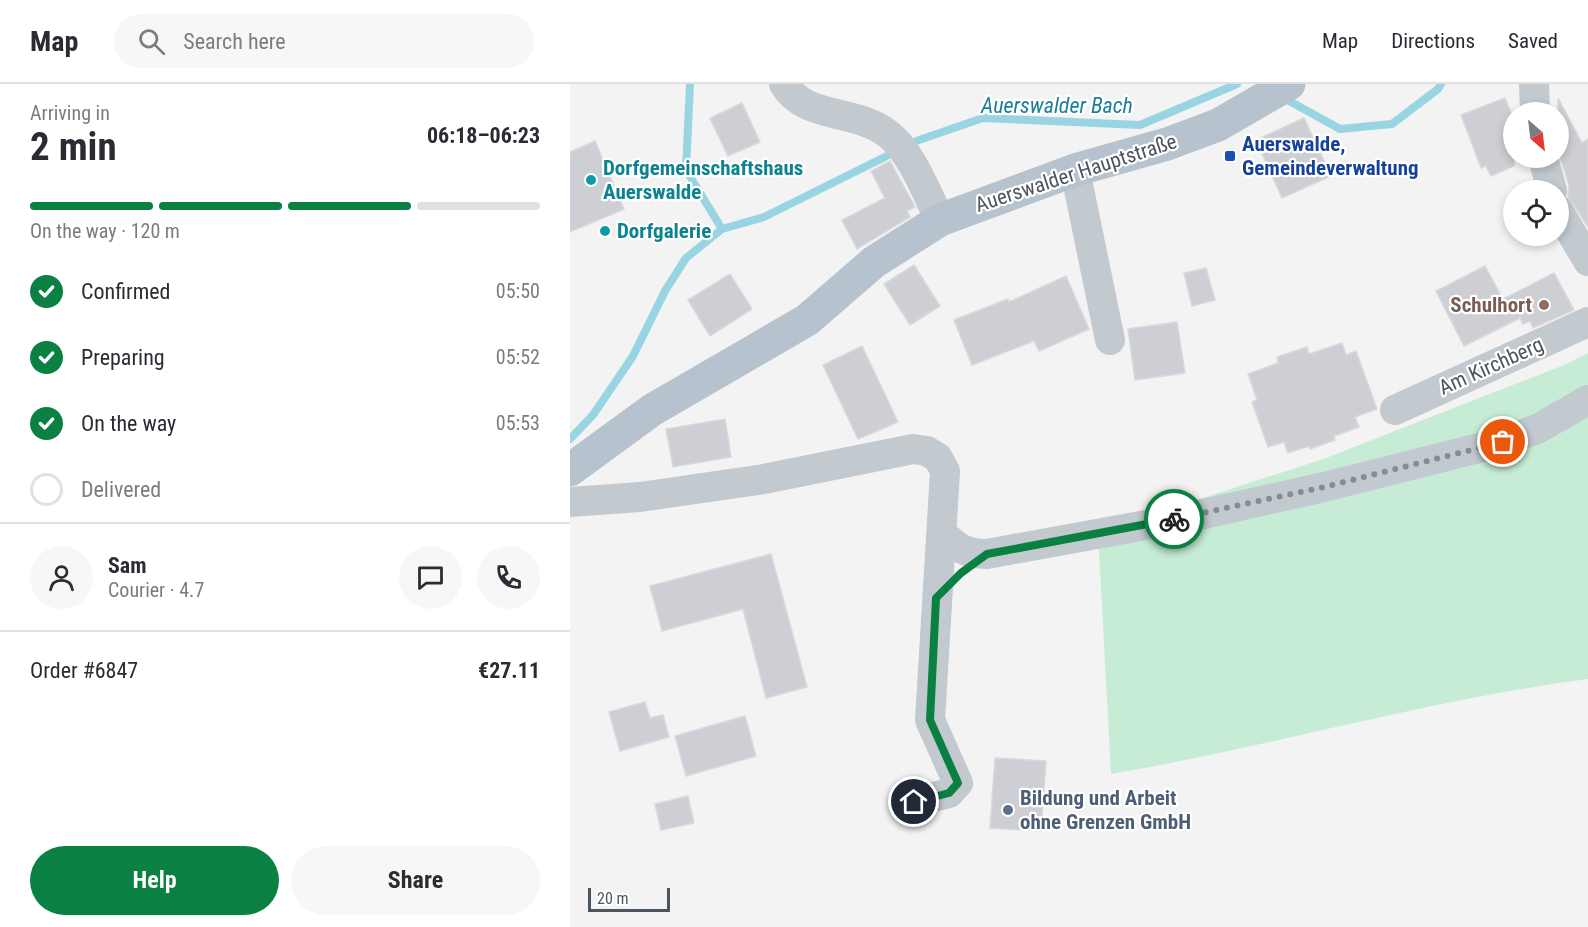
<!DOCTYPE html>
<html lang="en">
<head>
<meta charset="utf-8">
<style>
	:root { --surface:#fff; --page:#f7f7f7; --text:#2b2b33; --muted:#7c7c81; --line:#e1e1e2; --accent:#0b8043 }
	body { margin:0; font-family:"Roboto Condensed",sans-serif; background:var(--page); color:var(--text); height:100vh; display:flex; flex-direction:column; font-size:22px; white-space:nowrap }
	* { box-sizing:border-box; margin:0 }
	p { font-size:20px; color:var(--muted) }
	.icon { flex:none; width:33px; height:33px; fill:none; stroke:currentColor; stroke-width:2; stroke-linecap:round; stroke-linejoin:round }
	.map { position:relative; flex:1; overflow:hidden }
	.drawer { display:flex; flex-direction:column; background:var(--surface); width:570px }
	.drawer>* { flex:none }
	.needle { width:39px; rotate:152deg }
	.buttons { position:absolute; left:933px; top:18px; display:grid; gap:12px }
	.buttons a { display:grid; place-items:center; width:66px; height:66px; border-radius:50%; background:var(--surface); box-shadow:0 3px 9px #0003; font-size:30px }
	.scale { position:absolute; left:18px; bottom:15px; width:82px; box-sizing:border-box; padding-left:6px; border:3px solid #4c555e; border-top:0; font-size:16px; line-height:21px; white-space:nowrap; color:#4c555e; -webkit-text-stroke:4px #fff; paint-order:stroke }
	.pin { position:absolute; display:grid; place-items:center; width:51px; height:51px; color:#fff; margin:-26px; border:3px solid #fff; border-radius:50%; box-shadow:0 2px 6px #0007 }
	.courier { position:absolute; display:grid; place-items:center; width:60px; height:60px; margin:-30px; border:4px solid #0b8043; border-radius:50%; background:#fff; color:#222; box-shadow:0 2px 8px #0007 }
	.headline em { font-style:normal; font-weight:700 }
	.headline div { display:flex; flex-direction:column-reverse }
	.headline { display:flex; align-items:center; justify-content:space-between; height:102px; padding:0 30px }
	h1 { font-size:39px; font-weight:700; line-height:45px }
	.bar { display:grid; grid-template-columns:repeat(4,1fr); gap:9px 6px; align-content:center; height:72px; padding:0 30px }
	.bar i { height:8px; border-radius:4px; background:var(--line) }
	.bar .selected { background:var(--accent) }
	.bar p { grid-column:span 4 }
	.line { display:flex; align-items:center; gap:15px; padding:0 30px; border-top:2px solid var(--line) }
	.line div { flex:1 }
	.round { display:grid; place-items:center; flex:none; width:63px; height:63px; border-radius:32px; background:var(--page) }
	ol { padding:0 30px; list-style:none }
	li { display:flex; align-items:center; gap:18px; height:66px }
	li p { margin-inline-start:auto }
	li .icon { padding:6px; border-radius:50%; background:var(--accent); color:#fff; stroke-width:4 }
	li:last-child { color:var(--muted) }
	li i { width:33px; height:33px; border:3px solid var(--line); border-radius:50% }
	.button { display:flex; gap:12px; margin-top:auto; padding:12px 30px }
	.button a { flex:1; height:69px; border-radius:36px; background:var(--accent); color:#fff; font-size:24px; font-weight:700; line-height:69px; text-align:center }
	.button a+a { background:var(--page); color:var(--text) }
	header { display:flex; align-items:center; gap:36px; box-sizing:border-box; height:84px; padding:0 30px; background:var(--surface); border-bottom:2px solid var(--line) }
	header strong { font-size:28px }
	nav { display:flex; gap:33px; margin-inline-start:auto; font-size:21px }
	.search { width:420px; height:54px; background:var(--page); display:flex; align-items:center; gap:15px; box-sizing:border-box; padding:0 21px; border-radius:33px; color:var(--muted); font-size:22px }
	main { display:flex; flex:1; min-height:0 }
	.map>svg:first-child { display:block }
</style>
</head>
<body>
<header>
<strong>Map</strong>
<div class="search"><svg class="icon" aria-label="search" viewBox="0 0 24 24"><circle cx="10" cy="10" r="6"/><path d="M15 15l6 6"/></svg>Search here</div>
<nav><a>Map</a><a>Directions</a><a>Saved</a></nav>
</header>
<main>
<section class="drawer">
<div class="headline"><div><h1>2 min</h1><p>Arriving in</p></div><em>06:18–06:23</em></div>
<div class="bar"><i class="selected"></i><i class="selected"></i><i class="selected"></i><i></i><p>On the way · 120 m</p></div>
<ol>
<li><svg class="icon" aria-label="check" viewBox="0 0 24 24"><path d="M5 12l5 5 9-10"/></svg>Confirmed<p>05:50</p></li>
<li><svg class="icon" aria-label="check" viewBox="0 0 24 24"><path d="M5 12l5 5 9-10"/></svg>Preparing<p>05:52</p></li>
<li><svg class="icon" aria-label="check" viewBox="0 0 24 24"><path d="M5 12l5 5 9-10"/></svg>On the way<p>05:53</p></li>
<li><i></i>Delivered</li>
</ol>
<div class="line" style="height:108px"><a class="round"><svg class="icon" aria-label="person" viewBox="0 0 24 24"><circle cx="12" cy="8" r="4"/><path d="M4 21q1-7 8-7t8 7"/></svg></a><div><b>Sam</b><p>Courier · 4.7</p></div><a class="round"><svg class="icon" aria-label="chat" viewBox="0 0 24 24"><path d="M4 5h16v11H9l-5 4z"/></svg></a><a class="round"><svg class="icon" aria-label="phone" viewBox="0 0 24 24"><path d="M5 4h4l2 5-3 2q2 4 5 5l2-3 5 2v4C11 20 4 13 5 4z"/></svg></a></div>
<div class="line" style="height:78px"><div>Order #6847</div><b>€27.11</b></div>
<div class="button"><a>Help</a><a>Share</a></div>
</section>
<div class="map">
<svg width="1018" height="843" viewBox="0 0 1018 843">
	<rect width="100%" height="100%" fill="#f4f3f3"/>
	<!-- green -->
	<path fill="#c7ecd5" d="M1018,269V595C857,616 701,663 541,690L528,448L756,374L994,281Z"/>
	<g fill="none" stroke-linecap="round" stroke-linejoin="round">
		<!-- stream -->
		<g stroke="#99d4e3" stroke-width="8">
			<path d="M120,0L116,86L152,145"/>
			<path d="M712,13L770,45L822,40L868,5L871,0"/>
			<path d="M0,355L23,331L63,272L95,207L116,174L152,145L194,133L349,56L413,34L570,41L667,0"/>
		</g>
	</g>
	<!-- building -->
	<g fill="#cdcfd4" stroke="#d7d9dd" stroke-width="1.5">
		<path d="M935,14L944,36V82L921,92L916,82L911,84L891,31Z"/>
		<path d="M988,14L1012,59L1018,55V143L998,112L999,101L988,67Z"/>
		<path d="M172,19L190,58L158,72L140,34Z"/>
		<path d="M734,34L761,92L712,114L686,56Z"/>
		<path d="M25,57L54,125L0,148V68Z"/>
		<path d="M320,77L345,123L337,127L340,133L287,165L272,136L315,114L301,87Z"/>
		<path d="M344,181L370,222L340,241L314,200Z"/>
		<path d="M915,182L933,215L984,189L1004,226L963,244L960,237L953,240L950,234L894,262L866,207Z"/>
		<path d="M636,184L645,216L622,222L614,189Z"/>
		<path d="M160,190L182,225L140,252L118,216Z"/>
		<path d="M496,192L519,245L469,267L464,257L402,281L384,236L438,215L439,218Z"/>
		<path d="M607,238L615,289L565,296L558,245Z"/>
		<path d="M772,259L776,271L786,267L807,325L785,333L789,343L764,352L765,356L740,365L739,362L718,369L714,358L698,363L682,318L687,316L678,290L708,279L707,273L737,263L739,270Z"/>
		<path d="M292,262L328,338L288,355L253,281Z"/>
		<path d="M155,335L161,373L103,383L96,345Z"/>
		<path d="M201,470L237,603L196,614L173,525L92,547L80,502Z"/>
		<path d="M75,618L80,634L93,631L99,653L50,667L39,628Z"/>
		<path d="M175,632L186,672L116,692L105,652Z"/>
		<path d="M425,674L476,677L471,747L420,744Z"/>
		<path d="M118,712L124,739L91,746L85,720Z"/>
	</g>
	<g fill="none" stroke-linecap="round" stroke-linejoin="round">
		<!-- minor -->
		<g stroke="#c2c9cf" stroke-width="30">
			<path d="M214,0C235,36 285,24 318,50C341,67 357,110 370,136"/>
			<path d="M964,0L965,28"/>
			<path d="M973,74L982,106"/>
			<path d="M505,86L540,256"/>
			<path d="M988,126L1018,177"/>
			<path d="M825,326L1018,238"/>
			<path d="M0,418L70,413L194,395L343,365L357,367L368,374L375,387L360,636L388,699L379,709L344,718"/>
			<path d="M372,449C387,464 396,470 417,470L620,433L750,404L933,358L969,344L1018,316"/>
		</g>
		<!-- major -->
		<path stroke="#b6c2cd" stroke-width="33" d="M0,386L82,326L237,236L304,178L370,136L505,86L597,60L648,41L719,0"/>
	</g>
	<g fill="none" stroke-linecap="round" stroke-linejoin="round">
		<!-- done -->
		<path stroke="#878c92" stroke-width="6" stroke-dasharray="0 10.8" d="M604,435L750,404L933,358"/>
		<!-- route -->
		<path stroke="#0b8043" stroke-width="8" d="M344,718L379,709L388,699L360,636L366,514L391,489L417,470L604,435"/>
	</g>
	<!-- markers -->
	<rect fill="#1a4fb4" stroke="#fff" stroke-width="2" x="654" y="66" width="12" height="12" rx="3"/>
	<g fill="#0f9aa8" stroke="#fff" stroke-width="2">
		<circle cx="21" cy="96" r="6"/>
		<circle cx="35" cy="147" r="6"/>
	</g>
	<circle fill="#8d6e63" stroke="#fff" stroke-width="2" cx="974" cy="221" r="6"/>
	<circle fill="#5c6f8a" stroke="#fff" stroke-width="2" cx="438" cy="726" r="6"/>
	<g text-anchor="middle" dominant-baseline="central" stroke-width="4.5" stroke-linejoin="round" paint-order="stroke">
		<!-- transit labels -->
		<g font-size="21" font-weight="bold" fill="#164399" stroke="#fff" text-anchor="start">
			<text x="672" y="60">Auerswalde,<tspan x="672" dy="24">Gemeindeverwaltung</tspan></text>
		</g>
		<!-- culture labels -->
		<g font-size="21" font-weight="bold" fill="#0d838f" stroke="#fff" text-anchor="start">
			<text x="33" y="84">Dorfgemeinschaftshaus<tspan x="33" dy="24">Auerswalde</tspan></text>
			<text x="47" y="147">Dorfgalerie</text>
		</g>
		<!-- street labels -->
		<g font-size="21" fill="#4c555e" stroke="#fff">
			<text transform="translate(506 89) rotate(-18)">Auerswalder Hauptstraße</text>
			<text transform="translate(921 282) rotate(-24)">Am Kirchberg</text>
		</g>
		<!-- education labels -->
		<g font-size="21" font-weight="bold" fill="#785e54" stroke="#fff" text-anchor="end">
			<text x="962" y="221">Schulhort</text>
		</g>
		<!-- service labels -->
		<g font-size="21" font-weight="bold" fill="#4e5e75" stroke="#fff" text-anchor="start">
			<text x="450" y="714">Bildung und Arbeit<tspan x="450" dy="24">ohne Grenzen GmbH</tspan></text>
		</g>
		<!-- water labels -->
		<g font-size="22" font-style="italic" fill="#1c7e98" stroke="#fff">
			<text x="487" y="21">Auerswalder Bach</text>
		</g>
	</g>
</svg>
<div class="buttons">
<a><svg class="needle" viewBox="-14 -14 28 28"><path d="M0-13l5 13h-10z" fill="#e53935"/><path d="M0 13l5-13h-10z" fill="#7c7c81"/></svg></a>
<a><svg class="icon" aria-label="locate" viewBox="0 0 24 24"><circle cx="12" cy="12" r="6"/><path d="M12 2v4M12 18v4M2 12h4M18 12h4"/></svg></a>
</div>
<div class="scale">20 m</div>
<div class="pin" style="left:933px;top:358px;background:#ea580c"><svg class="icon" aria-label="bag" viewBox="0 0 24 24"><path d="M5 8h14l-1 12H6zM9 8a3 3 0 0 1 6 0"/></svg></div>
<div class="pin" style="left:344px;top:718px;background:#1f2937"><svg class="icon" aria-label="home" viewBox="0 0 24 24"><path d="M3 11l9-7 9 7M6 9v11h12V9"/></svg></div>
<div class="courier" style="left:604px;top:435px"><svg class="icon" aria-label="bike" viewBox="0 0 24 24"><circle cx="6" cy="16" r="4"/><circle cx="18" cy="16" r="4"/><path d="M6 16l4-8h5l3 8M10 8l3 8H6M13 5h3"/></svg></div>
</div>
</main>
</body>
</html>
